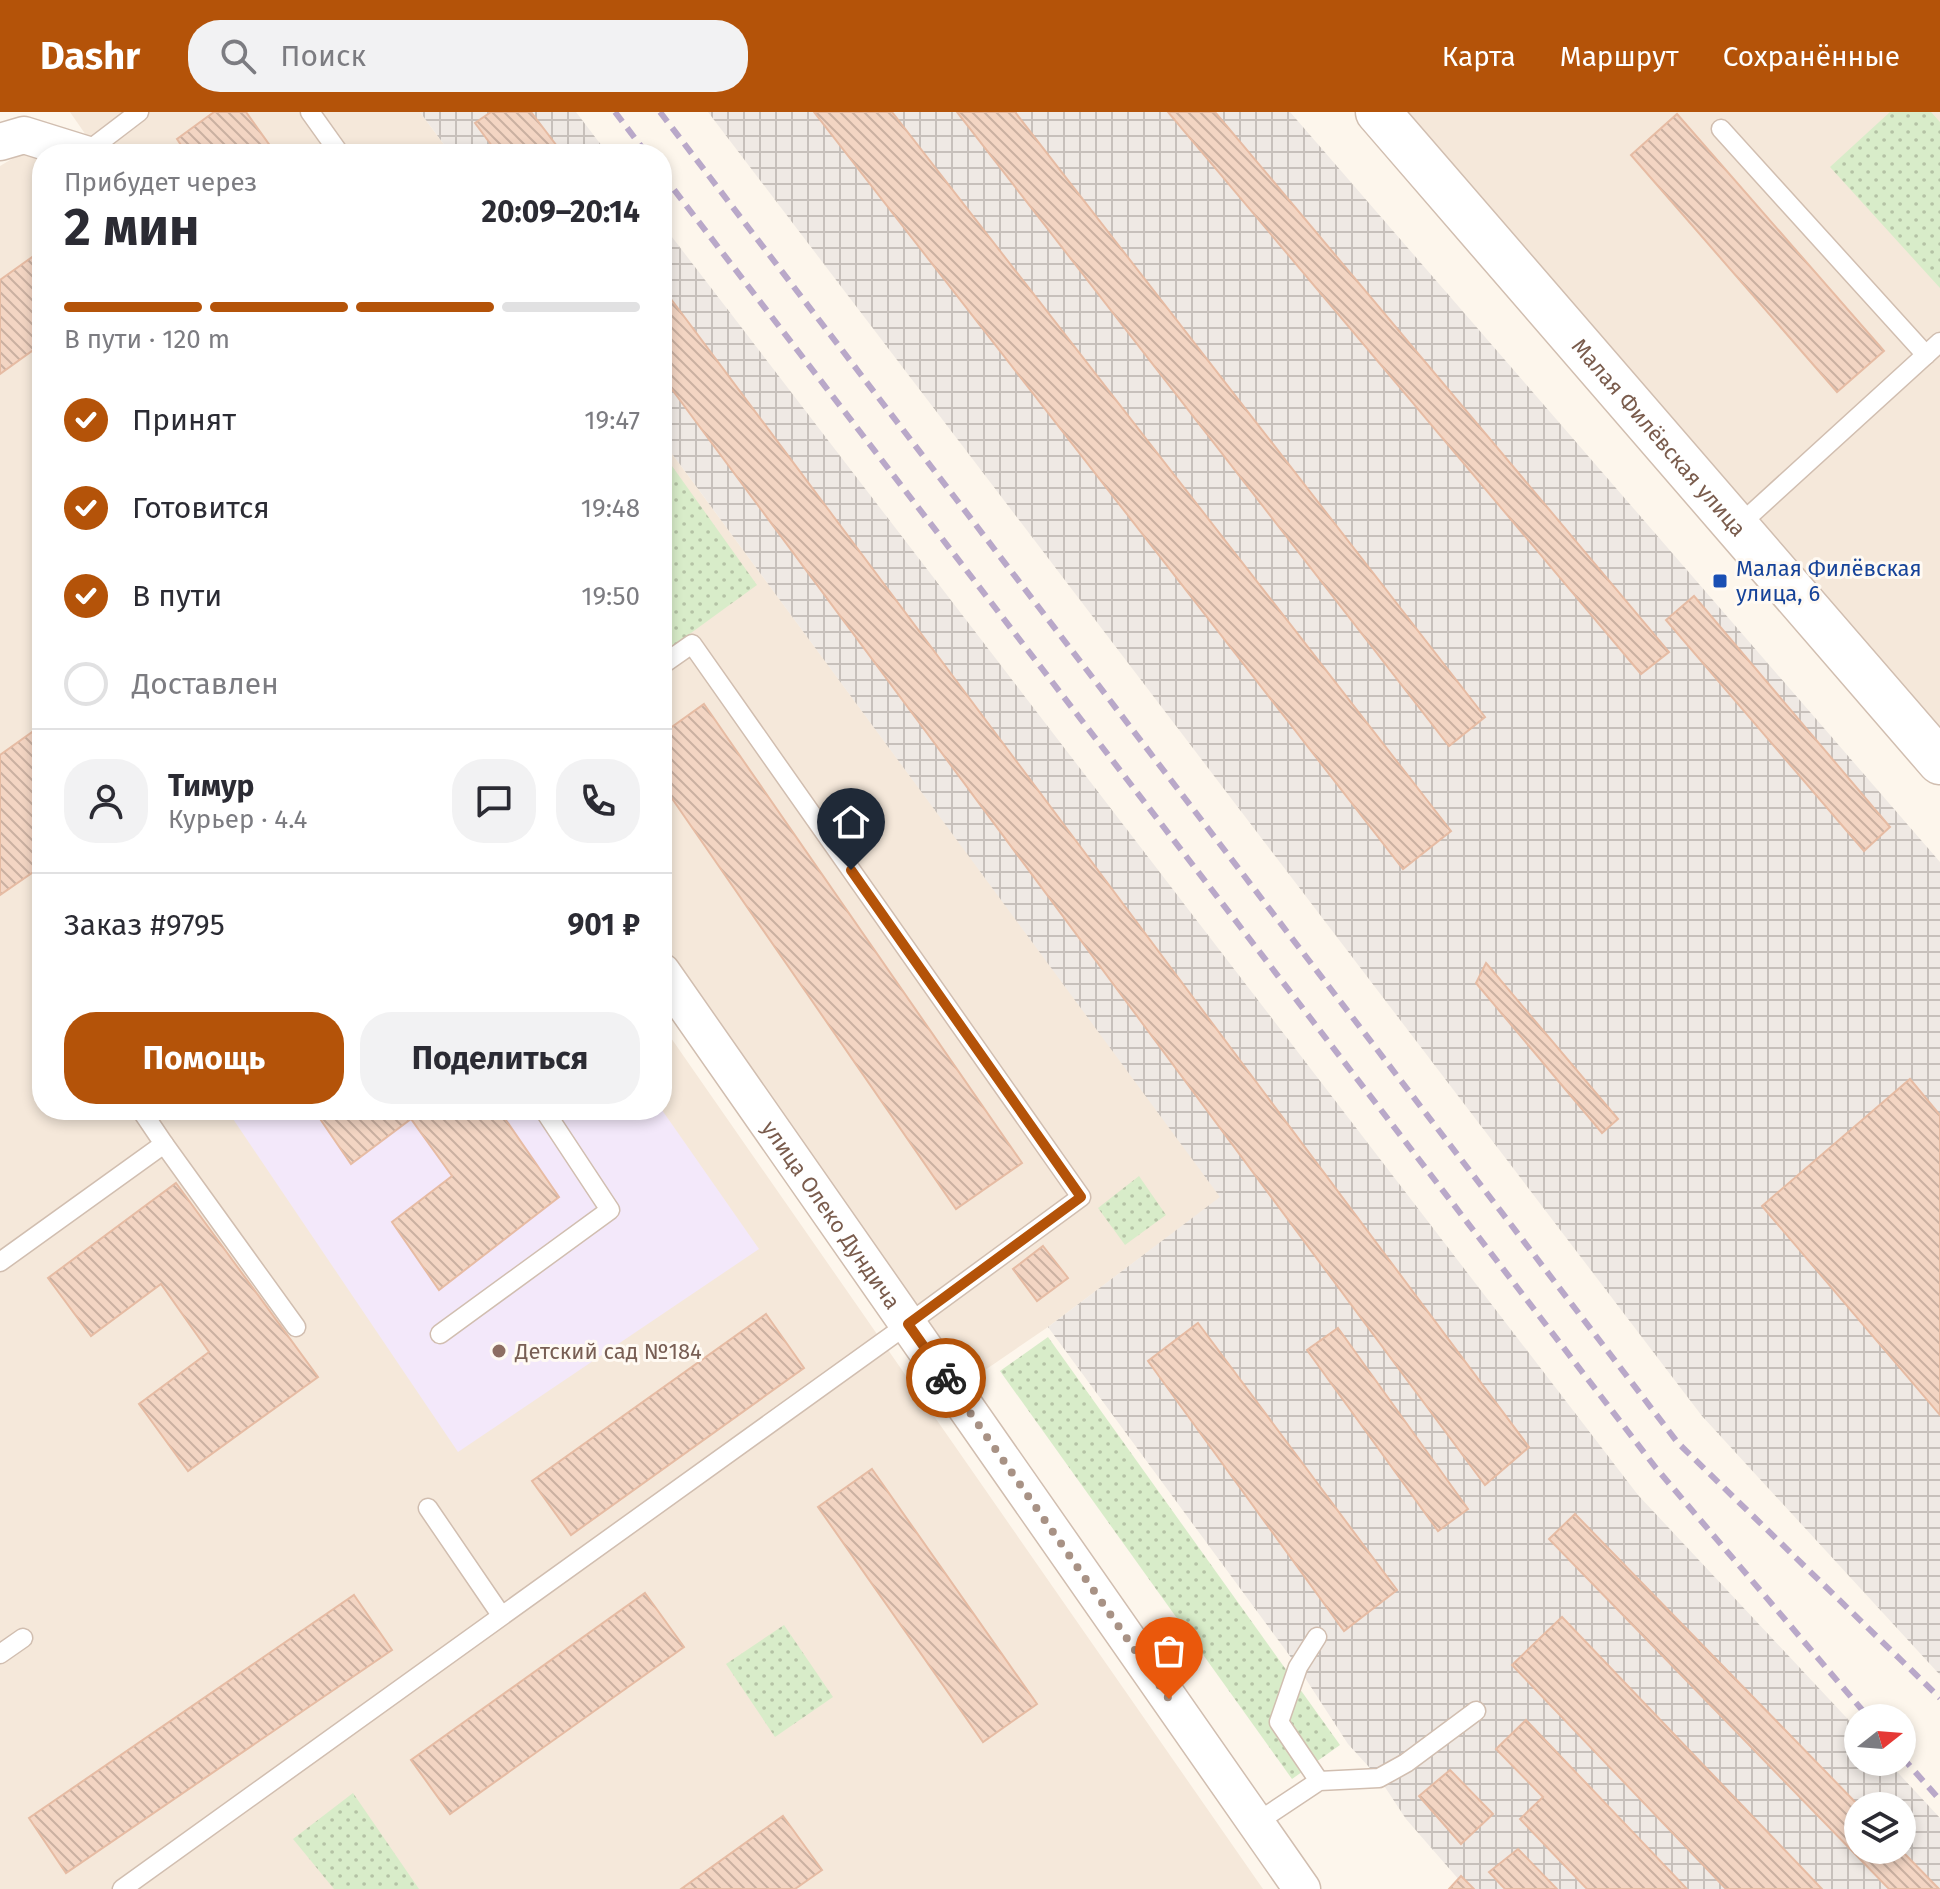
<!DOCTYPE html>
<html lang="ru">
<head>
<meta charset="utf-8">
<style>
	:root { --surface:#fff; --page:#f2f2f3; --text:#2b2b33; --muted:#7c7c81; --line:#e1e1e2; --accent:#b45309 }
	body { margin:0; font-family:"Fira Sans",sans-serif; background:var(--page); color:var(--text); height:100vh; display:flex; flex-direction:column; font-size:30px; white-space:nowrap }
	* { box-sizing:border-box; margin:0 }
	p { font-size:26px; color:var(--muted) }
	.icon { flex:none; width:44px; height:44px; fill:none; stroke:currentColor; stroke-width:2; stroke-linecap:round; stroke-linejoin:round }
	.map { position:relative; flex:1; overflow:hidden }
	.sheet { position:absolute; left:32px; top:32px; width:640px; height:976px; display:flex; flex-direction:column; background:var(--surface); border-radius:32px; box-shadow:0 4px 12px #0003 }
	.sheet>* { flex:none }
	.needle { width:52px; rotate:73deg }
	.fabs { position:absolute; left:1844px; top:1592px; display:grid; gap:16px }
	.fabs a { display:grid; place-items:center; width:72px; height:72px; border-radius:50%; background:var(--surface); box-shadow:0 4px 12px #0003; font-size:40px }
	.pin { position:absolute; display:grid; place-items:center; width:68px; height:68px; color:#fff; margin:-82px -34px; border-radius:50% 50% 50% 0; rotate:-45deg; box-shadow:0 0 8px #0007 }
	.pin .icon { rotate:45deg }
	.courier { position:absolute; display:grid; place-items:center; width:80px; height:80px; margin:-40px; border:6px solid #b45309; border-radius:50%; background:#fff; color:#222; box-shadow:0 2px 10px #0007 }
	.overview em { font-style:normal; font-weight:700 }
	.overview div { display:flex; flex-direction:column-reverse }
	.overview { display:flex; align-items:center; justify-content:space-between; height:136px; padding:0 32px }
	h1 { font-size:52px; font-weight:700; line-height:60px }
	.bar { display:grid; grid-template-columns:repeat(4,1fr); gap:12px 8px; align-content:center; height:96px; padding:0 32px }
	.bar i { height:10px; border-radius:6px; background:var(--line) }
	.bar .on { background:var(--accent) }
	.bar p { grid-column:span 4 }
	.line { display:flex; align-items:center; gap:20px; padding:0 32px; border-top:2px solid var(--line) }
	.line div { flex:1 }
	.round { display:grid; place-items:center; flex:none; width:84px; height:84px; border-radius:32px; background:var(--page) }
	ol { padding:0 32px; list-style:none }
	li { display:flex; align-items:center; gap:24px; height:88px }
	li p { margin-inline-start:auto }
	li .icon { padding:8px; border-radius:50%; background:var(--accent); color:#fff; stroke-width:4 }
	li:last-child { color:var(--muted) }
	li i { width:44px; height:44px; border:4px solid var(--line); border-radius:50% }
	.action { display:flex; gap:16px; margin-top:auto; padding:16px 32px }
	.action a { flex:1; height:92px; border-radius:32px; background:var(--accent); color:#fff; font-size:32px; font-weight:700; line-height:92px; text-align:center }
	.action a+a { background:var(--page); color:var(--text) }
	header { display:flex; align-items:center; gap:48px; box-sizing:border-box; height:112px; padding:0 40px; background:var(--accent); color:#fff }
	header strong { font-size:38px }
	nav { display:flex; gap:44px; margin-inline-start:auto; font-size:28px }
	.search { width:560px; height:72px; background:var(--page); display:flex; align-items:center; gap:20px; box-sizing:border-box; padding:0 28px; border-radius:32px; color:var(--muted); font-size:30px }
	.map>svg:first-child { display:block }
</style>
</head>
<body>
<header>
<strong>Dashr</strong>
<div class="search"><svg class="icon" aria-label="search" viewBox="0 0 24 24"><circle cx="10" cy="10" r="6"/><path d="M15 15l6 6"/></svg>Поиск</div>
<nav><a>Карта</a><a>Маршрут</a><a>Сохранённые</a></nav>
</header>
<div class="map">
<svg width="1940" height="1777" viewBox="0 0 1940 1777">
	<defs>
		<pattern id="industrial-grid" width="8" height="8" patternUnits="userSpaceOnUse" patternTransform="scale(2)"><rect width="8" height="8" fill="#efe9e4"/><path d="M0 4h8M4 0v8" fill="none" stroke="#c7c0bb"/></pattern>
		<pattern id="grass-dots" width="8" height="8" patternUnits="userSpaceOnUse" patternTransform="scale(2)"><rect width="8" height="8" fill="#d8ecc9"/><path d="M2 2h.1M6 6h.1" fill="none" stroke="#b4c2a5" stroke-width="1.8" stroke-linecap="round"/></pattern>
		<pattern id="building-back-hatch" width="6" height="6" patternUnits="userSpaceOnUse" patternTransform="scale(2)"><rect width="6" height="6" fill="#f3d5c3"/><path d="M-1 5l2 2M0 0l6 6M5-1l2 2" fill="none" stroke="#cab0a1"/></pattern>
	</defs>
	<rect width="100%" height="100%" fill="#fdf6ec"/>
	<!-- residential -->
	<g fill="#f5e8da">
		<path d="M70,0H420L451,42H99Z"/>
		<path d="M1406,0H1940V615Z"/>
		<path d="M22,41L42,42V998H662V913L1263,1777H0V54Z"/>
		<path d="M662,328L1221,1085L1048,1215L969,1269L662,836Z"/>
	</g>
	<!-- industrial -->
	<g fill="url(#industrial-grid)" fill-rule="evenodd">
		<path d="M420,0H576L608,42H451Z"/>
		<path d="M708,0H1290L1940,750V1563L1702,1304Z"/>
		<path d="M662,112L1638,1383L1858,1618V1650H1888L1940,1706V1777H1467L1406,1707L1379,1666L1348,1632L1298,1555L1048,1215L1220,1085L662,328ZM1858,1694H1902V1738H1858Z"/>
	</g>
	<!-- education -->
	<path fill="#f3e8fa" d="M227,998H662L759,1137L458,1340Z"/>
	<!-- grass -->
	<g fill="url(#grass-dots)">
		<path d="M1890,0H1931L1940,10V176L1830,55Z"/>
		<path d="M662,340L757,473L662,542Z"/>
		<path d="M1139,1064L1166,1103L1125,1133L1098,1096Z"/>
		<path d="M1048,1225L1340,1633L1292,1667L1000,1259Z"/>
		<path d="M784,1513L833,1585L775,1625L726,1552Z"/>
		<path d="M353,1681L419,1777H334L293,1727Z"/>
	</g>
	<!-- building -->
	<g fill="url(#building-back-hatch)" stroke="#e6bba3" stroke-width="2">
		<path d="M214,0H246L276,42H187L177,27Z"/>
		<path d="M491,0H531L563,42H498L475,11Z"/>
		<path d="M814,0H892L1451,719L1403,757Z"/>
		<path d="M957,0H1015L1485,605L1449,634Z"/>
		<path d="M1168,0H1215L1669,540L1641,562Z"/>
		<path d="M1677,2L1884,239L1837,280L1631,43Z"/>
		<path d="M42,138V253L32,239L0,262V168Z"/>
		<path d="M662,175L1529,1335L1485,1373L662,264Z"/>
		<path d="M1694,484L1890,715L1864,739L1666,508Z"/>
		<path d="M704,592L1022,1051L956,1097L662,672V622Z"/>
		<path d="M42,613V754L0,783V643Z"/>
		<path d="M1486,851L1618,1007L1602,1021L1476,871Z"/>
		<path d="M1910,967L1940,1003V1303L1762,1094Z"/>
		<path d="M314,998H499L559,1085L439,1178L392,1110L452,1064L411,1007L351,1052Z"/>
		<path d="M176,1071L318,1265L188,1359L139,1292L209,1240L161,1172L91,1224L48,1166Z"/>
		<path d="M1043,1134L1068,1166L1037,1189L1013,1157Z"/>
		<path d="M766,1202L804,1256L571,1423L532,1369Z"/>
		<path d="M1198,1211L1397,1478L1344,1519L1148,1249Z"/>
		<path d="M1338,1216L1468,1397L1438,1419L1307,1238Z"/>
		<path d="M872,1357L1037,1592L983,1630L818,1395Z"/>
		<path d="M1575,1402L1859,1694L1858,1738H1901L1939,1777H1889L1549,1427Z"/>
		<path d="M645,1481L684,1535L450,1702L411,1648Z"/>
		<path d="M354,1483L392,1538L66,1761L29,1706Z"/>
		<path d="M1562,1505L1822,1777H1726L1512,1553Z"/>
		<path d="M1526,1608L1687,1777H1587L1520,1707L1543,1685L1496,1637Z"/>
		<path d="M1450,1658L1493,1702L1461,1732L1419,1684Z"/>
		<path d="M783,1704L822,1758L795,1777H681Z"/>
		<path d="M1518,1737L1557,1777H1505L1489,1760Z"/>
		<path d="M1461,1764L1474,1777H1449Z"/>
	</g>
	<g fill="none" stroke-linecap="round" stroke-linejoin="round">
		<!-- service casing -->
		<g stroke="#d1beb0" stroke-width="21">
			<g id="service">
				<path d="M310,0L340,42"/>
				<path d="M1721,17L1926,243"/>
				<path d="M84,42L139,0"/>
				<path d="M1737,415L1940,230"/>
				<path d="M164,1032L296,1215"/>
				<path d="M0,1150L164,1032L141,998"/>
				<path d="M440,1222L610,1098L544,998"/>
				<path d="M428,1396L501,1503"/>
				<path d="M1317,1525L1298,1555L1279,1610L1319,1669"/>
				<path d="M0,1542L23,1526"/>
				<path d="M1256,1711L1319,1669L1379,1666L1406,1651L1476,1599"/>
				<path d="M122,1777L908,1212L1081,1085L692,532L662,553"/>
			</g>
		</g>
		<!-- minor casing -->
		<g stroke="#d1beb0" stroke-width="39">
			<g id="minor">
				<path d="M0,30L24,23L85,42"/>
				<path id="s1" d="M662,860L1302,1777"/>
			</g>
		</g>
		<!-- tertiary casing -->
		<g stroke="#d1beb0" stroke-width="47">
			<g id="tertiary">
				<path id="s2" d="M1378,0L1940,650"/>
			</g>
		</g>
		<!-- service -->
		<use href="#service" stroke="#fff" stroke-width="18"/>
		<!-- minor -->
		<use href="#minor" stroke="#fff" stroke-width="36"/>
		<!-- tertiary -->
		<use href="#tertiary" stroke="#fff" stroke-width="44"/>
		<!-- rail -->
		<g stroke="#b9a8c9" stroke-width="6" stroke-dasharray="12 8" stroke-linecap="butt">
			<path d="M615,0L647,42"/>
			<path d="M660,0L1678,1331L1940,1586"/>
			<path d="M662,62L1656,1356L1869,1606"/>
			<path d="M1902,1645L1940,1688"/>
		</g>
	</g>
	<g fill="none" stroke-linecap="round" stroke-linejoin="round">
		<!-- done -->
		<path stroke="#a89285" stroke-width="8" stroke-dasharray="0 14.4" d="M946,1266L1169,1587"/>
		<!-- route -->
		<path stroke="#b45309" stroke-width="10" d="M851,758L1081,1085L908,1212L946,1266"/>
	</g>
	<!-- markers -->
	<rect fill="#1a4fb4" stroke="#fffaf3" stroke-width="3" x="1712" y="461" width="16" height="16" rx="4"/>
	<circle fill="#8d6e63" stroke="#fffaf3" stroke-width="3" cx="499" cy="1239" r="8"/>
	<g text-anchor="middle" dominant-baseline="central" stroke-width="6" stroke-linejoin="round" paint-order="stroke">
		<!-- street labels -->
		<g font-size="22" fill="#7a5c4d" stroke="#fffaf3">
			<text stroke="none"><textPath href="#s2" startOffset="430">Малая Филёвская улица</textPath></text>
			<text stroke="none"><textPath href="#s1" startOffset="296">улица Олеко Дундича</textPath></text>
		</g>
		<!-- transit labels -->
		<g font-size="22" fill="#164399" stroke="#fffaf3" text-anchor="start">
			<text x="1736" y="456">Малая Филёвская<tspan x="1736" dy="25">улица, 6</tspan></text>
		</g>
		<!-- education labels -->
		<g font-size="22" fill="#785e54" stroke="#fffaf3" text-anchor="start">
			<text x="515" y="1239">Детский сад №184</text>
		</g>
	</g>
</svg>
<div class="fabs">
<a><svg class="needle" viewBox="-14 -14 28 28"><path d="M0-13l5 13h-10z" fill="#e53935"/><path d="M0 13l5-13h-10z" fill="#7c7c81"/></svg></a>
<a><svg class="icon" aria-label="layers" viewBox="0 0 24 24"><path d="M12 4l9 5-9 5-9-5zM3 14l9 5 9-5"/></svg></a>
</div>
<div class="pin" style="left:1169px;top:1587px;background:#ea580c"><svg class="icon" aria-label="bag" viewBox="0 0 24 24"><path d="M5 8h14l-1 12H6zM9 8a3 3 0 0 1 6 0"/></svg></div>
<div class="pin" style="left:851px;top:758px;background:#1f2937"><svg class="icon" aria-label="home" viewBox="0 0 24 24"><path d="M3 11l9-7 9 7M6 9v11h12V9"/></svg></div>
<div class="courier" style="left:946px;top:1266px"><svg class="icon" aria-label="bike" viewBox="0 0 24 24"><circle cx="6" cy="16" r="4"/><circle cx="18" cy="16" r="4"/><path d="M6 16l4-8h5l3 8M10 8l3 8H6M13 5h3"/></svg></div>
<section class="sheet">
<div class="overview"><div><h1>2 мин</h1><p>Прибудет через</p></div><em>20:09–20:14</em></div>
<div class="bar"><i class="on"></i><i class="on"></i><i class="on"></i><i></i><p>В пути · 120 m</p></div>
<ol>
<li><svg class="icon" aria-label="check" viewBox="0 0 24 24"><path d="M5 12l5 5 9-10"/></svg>Принят<p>19:47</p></li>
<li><svg class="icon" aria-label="check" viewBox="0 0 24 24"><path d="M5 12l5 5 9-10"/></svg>Готовится<p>19:48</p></li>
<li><svg class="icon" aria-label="check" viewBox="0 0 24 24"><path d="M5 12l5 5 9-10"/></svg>В пути<p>19:50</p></li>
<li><i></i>Доставлен</li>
</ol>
<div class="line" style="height:144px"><a class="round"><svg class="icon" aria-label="person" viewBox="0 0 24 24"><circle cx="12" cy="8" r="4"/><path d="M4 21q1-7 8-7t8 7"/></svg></a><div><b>Тимур</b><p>Курьер · 4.4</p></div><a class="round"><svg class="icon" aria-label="chat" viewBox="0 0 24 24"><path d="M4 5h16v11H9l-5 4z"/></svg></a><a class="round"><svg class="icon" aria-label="phone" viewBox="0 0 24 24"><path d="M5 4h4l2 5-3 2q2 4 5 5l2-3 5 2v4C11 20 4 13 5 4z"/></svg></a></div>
<div class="line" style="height:104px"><div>Заказ #9795</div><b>901 ₽</b></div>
<div class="action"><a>Помощь</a><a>Поделиться</a></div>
</section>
</div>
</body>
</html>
